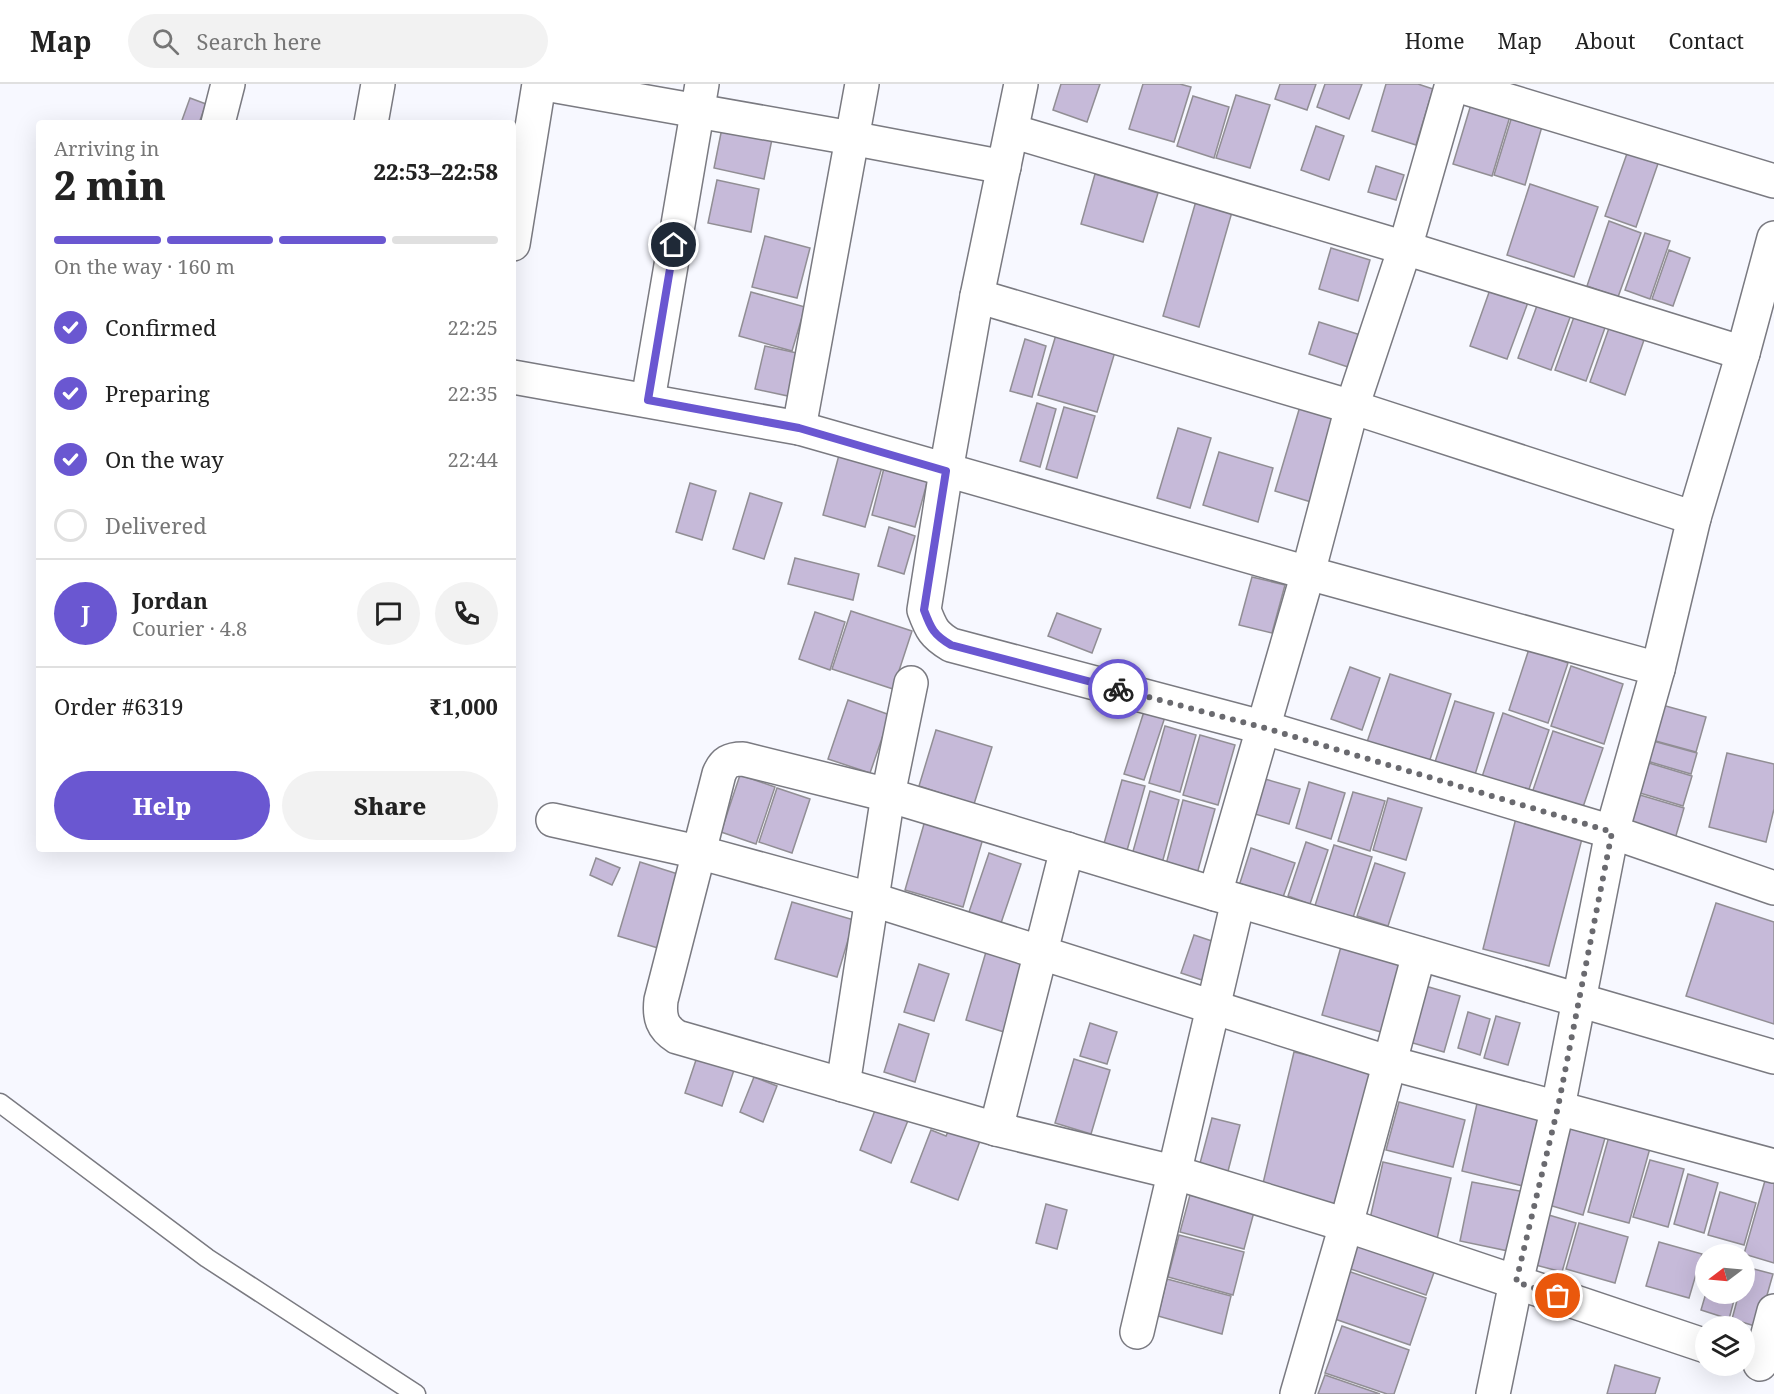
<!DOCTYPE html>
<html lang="en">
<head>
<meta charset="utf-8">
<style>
	:root { --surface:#fff; --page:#f2f2f2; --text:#222; --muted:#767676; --line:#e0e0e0; --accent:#6a57d1 }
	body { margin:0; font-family:"Noto Serif",serif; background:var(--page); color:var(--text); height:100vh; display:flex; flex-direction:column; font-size:22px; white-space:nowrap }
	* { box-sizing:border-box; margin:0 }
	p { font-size:20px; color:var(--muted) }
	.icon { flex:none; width:33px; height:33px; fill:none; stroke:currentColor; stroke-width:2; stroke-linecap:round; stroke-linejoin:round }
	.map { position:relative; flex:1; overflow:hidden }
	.details { position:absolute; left:36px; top:36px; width:480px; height:732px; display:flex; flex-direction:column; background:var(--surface); border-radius:6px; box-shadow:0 6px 24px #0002 }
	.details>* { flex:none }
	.needle { width:39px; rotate:254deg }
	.controls { position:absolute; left:1695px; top:1160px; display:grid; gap:12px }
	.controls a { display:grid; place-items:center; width:60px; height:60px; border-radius:50%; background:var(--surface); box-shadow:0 6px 24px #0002; font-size:30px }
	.pin { position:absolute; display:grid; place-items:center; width:51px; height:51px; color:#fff; margin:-26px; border:3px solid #fff; border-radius:50%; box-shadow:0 2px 6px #0007 }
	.courier { position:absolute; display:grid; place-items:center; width:60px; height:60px; margin:-30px; border:4px solid #6a57d1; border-radius:50%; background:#fff; color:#222; box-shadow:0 2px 8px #0007 }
	.overview em { font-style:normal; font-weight:800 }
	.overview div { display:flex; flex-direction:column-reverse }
	.overview { display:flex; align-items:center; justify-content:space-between; height:102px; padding:0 18px }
	h1 { font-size:39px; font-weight:800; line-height:45px }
	.bar { display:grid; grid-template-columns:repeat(4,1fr); gap:9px 6px; align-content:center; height:72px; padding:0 18px }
	.bar i { height:8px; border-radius:4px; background:var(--line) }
	.bar .current { background:var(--accent) }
	.bar p { grid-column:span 4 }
	.line { display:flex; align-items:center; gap:15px; padding:0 18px; border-top:2px solid var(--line) }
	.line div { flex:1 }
	.round { display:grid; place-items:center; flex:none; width:63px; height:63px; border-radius:32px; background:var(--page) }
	ol { padding:0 18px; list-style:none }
	li { display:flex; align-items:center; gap:18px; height:66px }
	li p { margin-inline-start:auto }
	li .icon { padding:6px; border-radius:50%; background:var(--accent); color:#fff; stroke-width:4 }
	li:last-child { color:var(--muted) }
	li i { width:33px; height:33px; border:3px solid var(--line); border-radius:50% }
	.primary-button { display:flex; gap:12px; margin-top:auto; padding:12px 18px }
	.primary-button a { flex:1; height:69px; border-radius:36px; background:var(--accent); color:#fff; font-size:24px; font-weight:800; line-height:69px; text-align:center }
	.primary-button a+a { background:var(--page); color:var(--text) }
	header { display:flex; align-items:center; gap:36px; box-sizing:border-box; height:84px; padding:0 30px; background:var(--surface); border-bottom:2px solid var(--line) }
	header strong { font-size:28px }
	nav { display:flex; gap:33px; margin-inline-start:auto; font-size:21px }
	.search { width:420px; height:54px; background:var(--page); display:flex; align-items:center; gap:15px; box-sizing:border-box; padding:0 21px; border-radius:33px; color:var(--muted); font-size:22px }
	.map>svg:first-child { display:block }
</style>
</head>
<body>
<header>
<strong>Map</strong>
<div class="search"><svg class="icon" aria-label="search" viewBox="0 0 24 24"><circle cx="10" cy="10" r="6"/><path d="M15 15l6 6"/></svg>Search here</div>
<nav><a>Home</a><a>Map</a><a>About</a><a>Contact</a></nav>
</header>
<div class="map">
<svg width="1774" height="1310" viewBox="0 0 1774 1310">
	<rect width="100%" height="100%" fill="#f7f8ff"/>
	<!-- building -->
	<g fill="#c6bad9" stroke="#918e94" stroke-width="1.5">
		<path d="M1061,0H1100L1087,38L1053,26Z"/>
		<path d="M1143,0H1180L1191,3L1174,58L1129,45Z"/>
		<path d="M1280,0H1316L1307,26L1275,15Z"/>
		<path d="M1325,0H1362L1349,35L1317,23Z"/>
		<path d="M1386,0H1418L1433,5L1416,61L1372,47Z"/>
		<path d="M1236,11L1270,21L1250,84L1216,74Z"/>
		<path d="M1193,12L1229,23L1214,74L1177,62Z"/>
		<path d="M190,14L206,20L199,39H181Z"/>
		<path d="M1472,17L1511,29L1492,92L1453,80Z"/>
		<path d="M1513,29L1543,39L1525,101L1494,91Z"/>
		<path d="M723,39L773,50L764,95L714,84Z"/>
		<path d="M1316,42L1344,52L1329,96L1301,86Z"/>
		<path d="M1630,61L1661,71L1636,143L1605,132Z"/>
		<path d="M1376,82L1404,91L1396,116L1368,108Z"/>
		<path d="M1095,90L1158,109L1143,158L1081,140Z"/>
		<path d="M717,96L759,105L751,148L708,139Z"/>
		<path d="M1530,100L1598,123L1574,193L1507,171Z"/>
		<path d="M1198,110L1234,121L1199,243L1163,232Z"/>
		<path d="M1609,137L1641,149L1618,213L1587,202Z"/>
		<path d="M1645,149L1670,157L1650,215L1625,206Z"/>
		<path d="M765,152L810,164L797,214L752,203Z"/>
		<path d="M1331,164L1370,176L1358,217L1319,205Z"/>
		<path d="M1669,166L1690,174L1673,222L1652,215Z"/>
		<path d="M1492,200L1530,213L1507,275L1470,262Z"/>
		<path d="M751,208L805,223L792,267L739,252Z"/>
		<path d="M1539,216L1572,228L1551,286L1518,274Z"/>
		<path d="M1575,230L1606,241L1586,297L1555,286Z"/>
		<path d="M1319,238L1367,253L1357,286L1309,270Z"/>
		<path d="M1058,244L1117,261L1097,328L1038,311Z"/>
		<path d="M1609,244L1644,256L1625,311L1590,298Z"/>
		<path d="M1025,255L1046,262L1032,313L1010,307Z"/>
		<path d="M765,262L797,269L788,312L755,305Z"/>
		<path d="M1037,319L1056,325L1040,383L1020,377Z"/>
		<path d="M1301,319L1337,330L1311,418L1275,407Z"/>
		<path d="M1064,323L1095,332L1077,394L1046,385Z"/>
		<path d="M1178,344L1211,354L1190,424L1157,414Z"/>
		<path d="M1219,368L1273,384L1258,438L1203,421Z"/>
		<path d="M839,371L882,383L865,443L823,431Z"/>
		<path d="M884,384L928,395L915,443L872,431Z"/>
		<path d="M690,399L716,407L702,456L676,448Z"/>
		<path d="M750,409L782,419L764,475L733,465Z"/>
		<path d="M889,443L915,452L904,490L878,482Z"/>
		<path d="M795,474L859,490L853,516L788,500Z"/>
		<path d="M1252,493L1285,501L1272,549L1239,541Z"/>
		<path d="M851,527L912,547L893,605L832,585Z"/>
		<path d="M815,528L845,538L830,586L799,575Z"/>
		<path d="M1057,529L1101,545L1092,569L1048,552Z"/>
		<path d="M1529,565L1568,579L1548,639L1509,626Z"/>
		<path d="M1571,582L1623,600L1604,660L1551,642Z"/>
		<path d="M1350,583L1380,594L1362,646L1331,635Z"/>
		<path d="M1390,590L1451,610L1427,685L1365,664Z"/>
		<path d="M1148,615L1169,621L1144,696L1124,690Z"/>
		<path d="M848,616L890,631L870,689L828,675Z"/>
		<path d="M1455,617L1494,629L1473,697L1433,684Z"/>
		<path d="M1662,621L1706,633L1696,668L1652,656Z"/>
		<path d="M1503,629L1549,646L1526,714L1480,699Z"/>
		<path d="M1165,642L1196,651L1180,708L1149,699Z"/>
		<path d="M936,646L992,663L974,720L919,702Z"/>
		<path d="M1553,647L1603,664L1581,729L1531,712Z"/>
		<path d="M1200,651L1235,661L1218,721L1183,711Z"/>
		<path d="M1653,657L1697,669L1691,690L1647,677Z"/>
		<path d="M1727,669L1774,680V725L1766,758L1709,743Z"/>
		<path d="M1649,679L1692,692L1683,722L1640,709Z"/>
		<path d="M740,691L775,703L756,760L721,748Z"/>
		<path d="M1265,695L1300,705L1289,740L1255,730Z"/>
		<path d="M1122,696L1145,702L1126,770L1103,763Z"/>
		<path d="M1309,698L1345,709L1331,755L1296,744Z"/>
		<path d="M777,704L810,715L792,769L759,758Z"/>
		<path d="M1150,707L1179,716L1160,787L1130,778Z"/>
		<path d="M1353,708L1385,717L1370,767L1338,757Z"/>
		<path d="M1640,711L1684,724L1675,755L1631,742Z"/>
		<path d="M1388,714L1422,724L1406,776L1373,766Z"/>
		<path d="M1183,716L1215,725L1195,797L1164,788Z"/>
		<path d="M1517,730L1584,747L1549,882L1483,865Z"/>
		<path d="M926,733L984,751L963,823L905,806Z"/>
		<path d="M1306,758L1328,766L1310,820L1288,812Z"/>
		<path d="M1334,761L1372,773L1351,840L1313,828Z"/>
		<path d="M1251,764L1295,779L1282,816L1239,802Z"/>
		<path d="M989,769L1021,780L1000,842L968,831Z"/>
		<path d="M596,774L620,784L612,801L590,791Z"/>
		<path d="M640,778L681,791L658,864L618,852Z"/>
		<path d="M1375,779L1405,789L1388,842L1357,832Z"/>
		<path d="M792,818L854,836L837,893L775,875Z"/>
		<path d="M1716,819L1774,838V940L1686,912Z"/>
		<path d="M1194,851L1218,859L1205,897L1181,889Z"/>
		<path d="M1342,859L1402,876L1381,948L1322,931Z"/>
		<path d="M988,861L1027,872L1004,948L966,936Z"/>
		<path d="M919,880L949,890L934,937L904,928Z"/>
		<path d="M1422,901L1460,912L1444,968L1406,957Z"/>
		<path d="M1468,928L1490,935L1480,971L1458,964Z"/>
		<path d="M1496,932L1520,939L1508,981L1484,974Z"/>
		<path d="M1090,939L1117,948L1107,980L1080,972Z"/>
		<path d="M899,940L929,950L915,998L884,988Z"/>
		<path d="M1294,968L1371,986L1339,1126L1261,1108Z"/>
		<path d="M697,973L734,986L722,1022L685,1009Z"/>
		<path d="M1074,975L1110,986L1091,1050L1055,1039Z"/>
		<path d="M754,993L777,1002L763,1038L740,1028Z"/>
		<path d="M1478,1015L1539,1029L1523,1102L1462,1087Z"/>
		<path d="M1399,1018L1465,1036L1453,1083L1386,1066Z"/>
		<path d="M877,1021L909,1034L891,1079L860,1066Z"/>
		<path d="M1212,1034L1240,1041L1227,1091L1199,1083Z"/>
		<path d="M1566,1036L1607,1047L1583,1131L1542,1119Z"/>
		<path d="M953,1037L983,1049L958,1116L911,1098L931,1046L946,1052Z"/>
		<path d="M1611,1045L1652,1057L1629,1139L1588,1128Z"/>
		<path d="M1650,1076L1684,1085L1668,1143L1633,1133Z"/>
		<path d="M1383,1078L1451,1094L1437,1155L1369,1139Z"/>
		<path d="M1768,1086L1774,1088V1179L1744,1170Z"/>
		<path d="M1688,1090L1718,1099L1704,1149L1674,1140Z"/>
		<path d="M1472,1098L1525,1108L1513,1168L1460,1157Z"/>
		<path d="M1720,1108L1756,1119L1744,1161L1708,1151Z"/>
		<path d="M1190,1111L1254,1128L1244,1165L1180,1148Z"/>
		<path d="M1046,1120L1067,1126L1057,1165L1036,1159Z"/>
		<path d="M1542,1129L1576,1139L1562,1188L1528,1179Z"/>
		<path d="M1579,1139L1628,1153L1615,1199L1566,1185Z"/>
		<path d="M1179,1151L1244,1168L1233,1211L1168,1193Z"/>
		<path d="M1356,1152L1437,1180L1426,1211L1345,1183Z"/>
		<path d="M1659,1158L1702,1170L1689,1214L1646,1202Z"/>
		<path d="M1746,1183L1773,1190L1758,1243L1732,1235L1739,1209H1744Z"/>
		<path d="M1345,1186L1426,1214L1410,1261L1329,1233Z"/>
		<path d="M1167,1195L1231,1212L1222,1250L1158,1232Z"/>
		<path d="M1706,1209H1736L1729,1235L1701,1226Z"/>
		<path d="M1342,1242L1409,1266L1394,1310H1387L1325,1289Z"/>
		<path d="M1615,1281L1660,1294L1655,1310H1607Z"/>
		<path d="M1325,1291L1380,1310H1318Z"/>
	</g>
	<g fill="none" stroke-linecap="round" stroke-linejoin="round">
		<!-- lane casing -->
		<g stroke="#7a7a81" stroke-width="21">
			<path id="lane" d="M0,1019L207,1174L416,1310"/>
		</g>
		<!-- street casing -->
		<g stroke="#7a7a81" stroke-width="36">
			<g id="street">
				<path d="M545,0L851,54L1004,83"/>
				<path d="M1021,0L977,212L946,387L924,526C931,545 934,551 951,561L1265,644L1612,748L1774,804"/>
				<path d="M1453,0L1774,97"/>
				<path d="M218,39L228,0"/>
				<path d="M371,39L378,0"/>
				<path d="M1012,47L1405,164L1743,269"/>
				<path d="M513,160L539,0"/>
				<path d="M977,212L1352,323L1694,434"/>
				<path d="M513,293L799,344L1308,489L1658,585"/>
				<path d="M648,316L702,0"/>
				<path d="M799,344L862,0"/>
				<path d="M553,736L698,768L874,816L1390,979L1774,1082"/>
				<path d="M1215,810L1308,489L1352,323L1405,164L1452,0"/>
				<path d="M843,1001L888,711L911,599"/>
				<path d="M996,1045L1067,765"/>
				<path d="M1137,1248L1238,817"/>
				<path d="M1706,1262L1346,1141L1173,1088L996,1045L677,953C662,944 659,933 661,916L719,690C724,678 730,675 743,675L888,711L1215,810L1774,973"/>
				<path d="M1760,1280L1774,1227"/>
				<path d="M1297,1310L1346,1141L1419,870"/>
				<path d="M1493,1310L1516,1198L1558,1023L1612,748L1658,585L1694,434L1743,269L1774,154"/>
			</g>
		</g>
		<!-- lane -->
		<use href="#lane" stroke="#fff" stroke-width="18"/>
		<!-- street -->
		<use href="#street" stroke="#fff" stroke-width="33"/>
	</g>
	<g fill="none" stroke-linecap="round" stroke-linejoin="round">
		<!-- done -->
		<path stroke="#6a6a6f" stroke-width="6" stroke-dasharray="0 10.8" d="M1118,605L1265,644L1612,748L1558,1023L1516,1198L1558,1212"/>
		<!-- route -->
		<path stroke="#6a57d1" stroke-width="8" d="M674,161L648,316L799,344L946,387L924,526C931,545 934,551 951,561L1118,605"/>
	</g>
</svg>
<div class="controls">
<a><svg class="needle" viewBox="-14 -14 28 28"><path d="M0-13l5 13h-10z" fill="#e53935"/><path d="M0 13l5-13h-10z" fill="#767676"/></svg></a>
<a><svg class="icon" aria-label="layers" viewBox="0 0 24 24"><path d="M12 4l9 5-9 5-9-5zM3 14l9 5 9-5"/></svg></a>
</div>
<div class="pin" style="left:1558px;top:1212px;background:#ea580c"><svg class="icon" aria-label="bag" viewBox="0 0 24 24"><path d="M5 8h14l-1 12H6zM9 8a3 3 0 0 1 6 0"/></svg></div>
<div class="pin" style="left:674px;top:161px;background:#1f2937"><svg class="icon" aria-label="home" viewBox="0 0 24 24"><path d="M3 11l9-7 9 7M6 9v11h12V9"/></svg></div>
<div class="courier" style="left:1118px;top:605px"><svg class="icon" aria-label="bike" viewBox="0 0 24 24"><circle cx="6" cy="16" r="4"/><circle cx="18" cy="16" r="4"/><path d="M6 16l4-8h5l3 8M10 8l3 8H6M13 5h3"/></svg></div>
<section class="details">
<div class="overview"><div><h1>2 min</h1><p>Arriving in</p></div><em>22:53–22:58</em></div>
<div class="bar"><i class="current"></i><i class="current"></i><i class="current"></i><i></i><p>On the way · 160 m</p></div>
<ol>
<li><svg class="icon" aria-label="check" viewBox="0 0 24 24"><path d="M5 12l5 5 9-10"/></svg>Confirmed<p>22:25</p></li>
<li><svg class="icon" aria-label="check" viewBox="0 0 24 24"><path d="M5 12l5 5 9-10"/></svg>Preparing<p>22:35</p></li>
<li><svg class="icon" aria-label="check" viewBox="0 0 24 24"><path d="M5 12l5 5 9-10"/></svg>On the way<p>22:44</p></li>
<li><i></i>Delivered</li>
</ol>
<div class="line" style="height:108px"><b class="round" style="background:var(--accent);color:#fff">J</b><div><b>Jordan</b><p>Courier · 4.8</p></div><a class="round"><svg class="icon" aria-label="chat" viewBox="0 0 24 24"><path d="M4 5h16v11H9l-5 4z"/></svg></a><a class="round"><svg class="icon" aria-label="phone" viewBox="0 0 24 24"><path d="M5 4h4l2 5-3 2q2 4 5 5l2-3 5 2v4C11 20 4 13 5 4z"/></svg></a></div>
<div class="line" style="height:78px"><div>Order #6319</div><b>₹1,000</b></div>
<div class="primary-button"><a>Help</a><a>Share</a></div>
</section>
</div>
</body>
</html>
